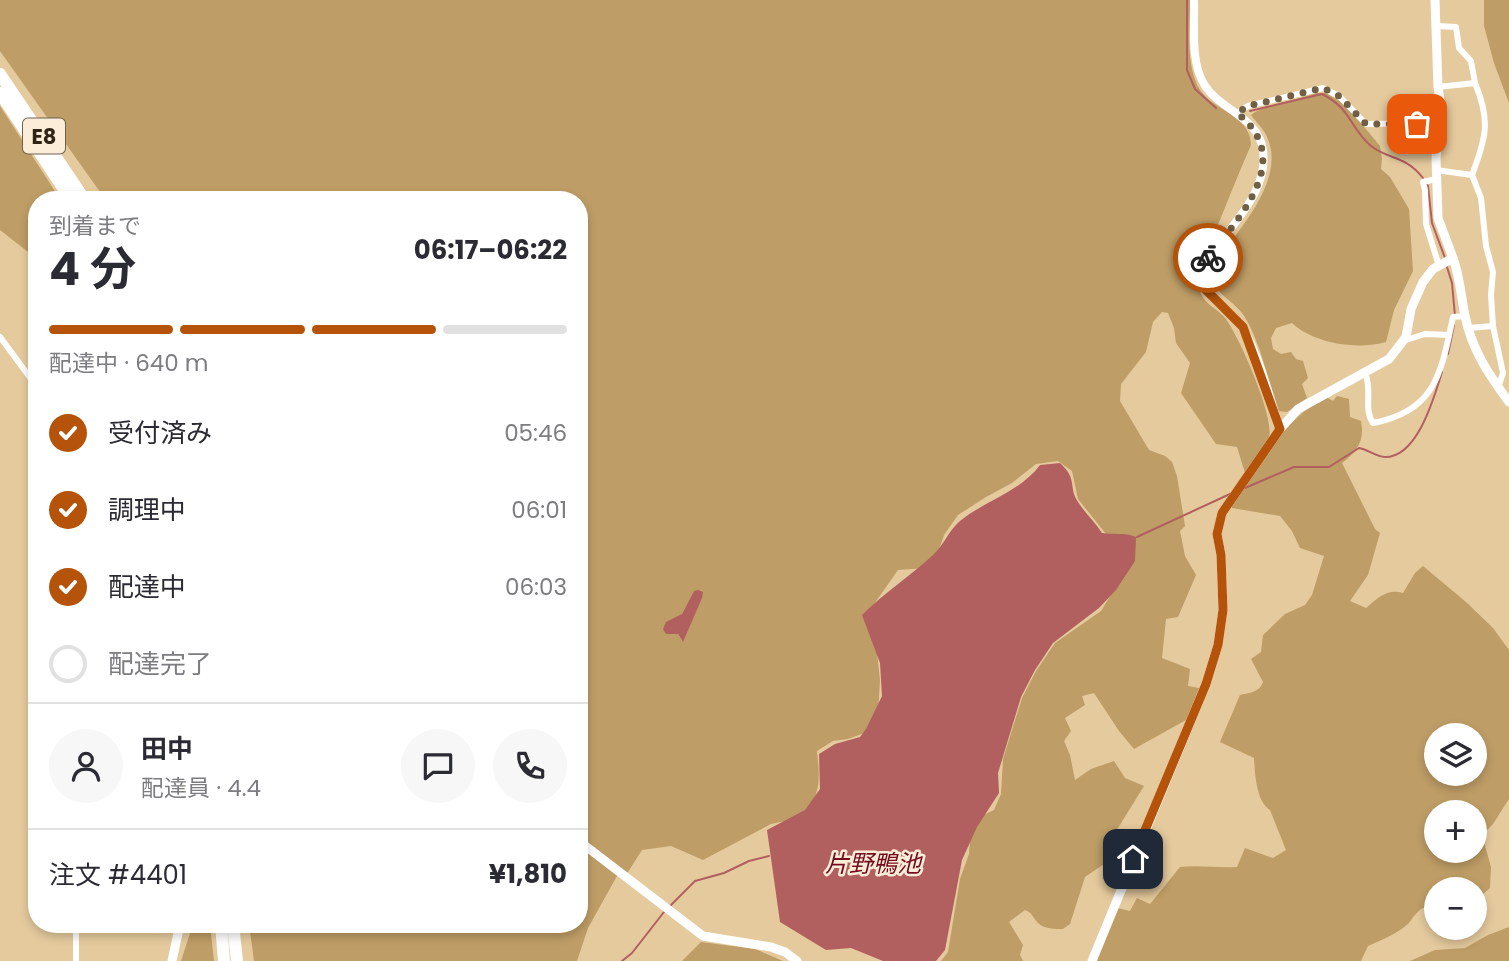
<!DOCTYPE html>
<html lang="ja">
<head>
<meta charset="utf-8">
<style>
	:root { --surface:#fff; --page:#f7f7f7; --text:#2b2b33; --muted:#7c7c81; --line:#e1e1e2; --accent:#b45309 }
	body { margin:0; font-family:Poppins,"Noto Sans JP",sans-serif; background:var(--page); color:var(--text); height:100vh; display:flex; flex-direction:column; font-size:26px; white-space:nowrap }
	* { box-sizing:border-box; margin:0 }
	p { font-size:23px; color:var(--muted) }
	.icon { flex:none; width:38px; height:38px; fill:none; stroke:currentColor; stroke-width:2; stroke-linecap:round; stroke-linejoin:round }
	.map { position:relative; flex:1; overflow:hidden }
	.side { position:absolute; left:28px; top:191px; width:560px; height:742px; display:flex; flex-direction:column; background:var(--surface); border-radius:28px; box-shadow:0 4px 10px #0003 }
	.side>* { flex:none }
	.buttons { position:absolute; left:1424px; top:723px; display:grid; gap:14px }
	.buttons a { display:grid; place-items:center; width:63px; height:63px; border-radius:50%; background:var(--surface); box-shadow:0 4px 10px #0003; font-size:35px }
	.pin { position:absolute; display:grid; place-items:center; width:60px; height:60px; color:#fff; margin:-30px; border-radius:14px; box-shadow:0 4px 10px #0006 }
	.courier { position:absolute; display:grid; place-items:center; width:70px; height:70px; margin:-35px; border:5px solid #b45309; border-radius:50%; background:#fff; color:#222; box-shadow:0 2px 9px #0007 }
	.summary em { font-style:normal; font-weight:700 }
	.summary div { display:flex; flex-direction:column-reverse }
	.summary { display:flex; align-items:center; justify-content:space-between; height:119px; padding:0 21px }
	h1 { font-size:46px; font-weight:700; line-height:52px }
	.bar { display:grid; grid-template-columns:repeat(4,1fr); gap:10px 7px; align-content:center; height:84px; padding:0 21px }
	.bar i { height:9px; border-radius:5px; background:var(--line) }
	.bar .current { background:var(--accent) }
	.bar p { grid-column:span 4 }
	.line { display:flex; align-items:center; gap:18px; padding:0 21px; border-top:2px solid var(--line) }
	.line div { flex:1 }
	.round { display:grid; place-items:center; flex:none; width:74px; height:74px; border-radius:37px; background:var(--page) }
	ol { padding:0 21px; list-style:none }
	li { display:flex; align-items:center; gap:21px; height:77px }
	li p { margin-inline-start:auto }
	li .icon { padding:7px; border-radius:50%; background:var(--accent); color:#fff; stroke-width:4 }
	li:last-child { color:var(--muted) }
	li i { width:38px; height:38px; border:4px solid var(--line); border-radius:50% }
	.map>svg:first-child { display:block }
</style>
</head>
<body>
<div class="map">
<svg width="1509" height="961" viewBox="0 0 1509 961">
	<rect width="100%" height="100%" fill="#e5ca9d"/>
	<!-- green -->
	<g fill="#be9d66" fill-rule="evenodd">
		<path d="M0,0H1190C1190,26 1186,57 1196,82C1206,111 1251,112 1251,145C1240,170 1230,195 1220,220C1210,242 1196,261 1199,285C1200,303 1215,306 1225,318C1238,334 1275,417 1269,437C1265,449 1252,462 1245,473L1237,447L1216,444L1181,393L1190,363L1176,343L1174,328L1168,313L1162,312L1153,322L1146,352L1121,384L1120,401L1149,450L1165,456L1172,462L1177,476L1185,526L1180,531L1185,556L1196,575L1178,617L1166,619L1162,658L1190,669L1188,686L1199,688L1186,720L1134,749L1119,731L1094,693L1082,696L1085,705L1065,718L1071,731L1064,741L1070,755L1075,780L1091,769L1114,761L1125,778L1144,786L1110,841L1107,862L1085,877L1070,924L1063,929C1055,929 1044,929 1038,923C1032,917 1033,913 1025,910L1009,922L1023,945L1020,955L1023,961H941L948,952L960,879L969,854L970,836L977,818L994,810L1001,794L1003,759L1022,698L1036,671L1055,643L1101,611L1125,572L1110,539L1078,499L1072,471L1058,461L1036,464L1012,483L986,497L958,515L944,535L936,559L927,568L898,570L872,607L880,680L878,715L867,732L848,739L833,741L817,751C820,780 821,792 804,817L771,824L703,860L671,846L642,850L628,872L617,876L588,928L577,961H254L249,924H579V200L105,199L0,51ZM694,591L682,641L678,634L682,614Z"/>
		<path d="M1484,0H1509V103L1494,63L1484,26Z"/>
		<path d="M1316,93H1326L1346,105L1380,146L1382,158L1381,169L1390,177L1409,209L1413,271L1394,310L1386,342C1358,350 1314,344 1292,323L1276,328L1271,338L1273,349L1281,354L1291,352L1296,359L1303,361L1308,378L1302,384L1307,398L1287,412L1278,411C1269,383 1259,336 1242,313C1226,294 1210,294 1213,265C1237,232 1287,180 1267,137C1264,129 1256,122 1251,115C1261,106 1300,99 1316,93Z"/>
		<path d="M0,106L60,199L37,200V259L0,230Z"/>
		<path d="M1337,396L1349,399L1350,417L1361,421C1365,441 1357,452 1342,463L1375,529L1380,533L1368,575L1350,601L1366,608C1378,598 1387,588 1403,593L1415,573L1423,566L1466,602L1493,628L1509,650V799L1493,824L1482,835L1491,867L1490,888L1475,901V889H1437V910L1423,908C1416,912 1413,918 1408,924C1397,934 1381,940 1368,946L1361,961H1095L1117,908L1130,911L1137,898L1150,904L1180,867C1199,865 1217,868 1237,867L1245,848L1273,858L1286,850L1270,810C1256,801 1255,774 1254,758L1220,742L1240,695C1249,693 1260,692 1263,682L1251,659L1261,652L1263,635L1285,614L1305,605L1312,595L1324,556L1300,548L1292,531L1280,516L1232,508V505C1255,468 1286,417 1326,397L1333,401ZM1437,735H1475V774H1437ZM1437,812H1475V850H1437Z"/>
		<path d="M193,924H210L214,961H181Z"/>
		<path d="M1509,927V961H1410L1435,950L1465,948L1488,935Z"/>
		<path d="M701,942L755,949L783,961H682Z"/>
	</g>
	<!-- water -->
	<g fill="#b25f60">
		<path d="M1060,463C1078,479 1068,487 1078,502C1085,513 1095,522 1102,533C1115,535 1124,532 1136,537L1135,561L1116,590L1099,608L1053,643L1035,670L1021,697L998,773L999,793L977,827L962,860L945,950L936,961H883L851,948L826,950L780,922L767,830L805,810L820,789L819,754L835,744L860,737L866,729L882,696L880,663L862,615C884,593 910,576 933,555C944,545 949,530 960,521C986,500 1020,492 1040,465Z"/>
		<path d="M698,590L703,592L702,598L683,642L678,634H666L663,629L666,622L682,614L694,591Z"/>
	</g>
	<g fill="none" stroke-linecap="round" stroke-linejoin="round">
		<!-- stream -->
		<g stroke="#b25f60" stroke-width="2">
			<path d="M1187,0V70L1195,89L1216,108"/>
			<path d="M1250,111L1322,94C1352,109 1349,127 1371,146C1389,160 1405,155 1423,178"/>
			<path d="M1426,183L1428,186L1432,223L1445,258"/>
			<path d="M1447,267L1452,283L1455,316"/>
			<path d="M1448,354L1454,325"/>
			<path d="M1245,488L1294,467H1329L1359,448C1367,449 1376,457 1385,457C1418,457 1434,397 1442,372"/>
			<path d="M1137,537L1230,494"/>
			<path d="M671,905L695,881L724,873L749,861L769,856"/>
			<path d="M622,961L632,953L664,912"/>
		</g>
		<!-- minor -->
		<g stroke="#fff" stroke-width="6">
			<path d="M1437,26L1456,27L1459,48L1471,61L1475,83"/>
			<path d="M1438,87L1475,83C1491,121 1486,138 1472,175L1481,198L1486,246L1493,272L1491,295L1493,326L1503,373L1498,388"/>
			<path d="M1237,113L1248,106L1323,88L1339,96L1366,124L1440,123"/>
			<path d="M1436,170L1472,175"/>
			<path d="M1436,179L1423,182L1425,190L1426,224L1439,266"/>
			<path d="M1469,328L1493,326"/>
			<path d="M0,337L37,387"/>
			<path d="M1403,341L1425,334L1449,335"/>
			<path d="M1365,373C1373,390 1363,409 1373,423C1436,411 1441,373 1453,317L1465,316"/>
			<path d="M76,961V924"/>
		</g>
		<!-- tertiary -->
		<path stroke="#fff" stroke-width="8" d="M1194,0C1195,26 1190,61 1204,84C1219,110 1258,116 1263,150C1268,187 1240,216 1219,244C1212,253 1203,263 1203,276C1204,299 1229,308 1241,325C1257,348 1271,401 1280,429"/>
		<!-- secondary -->
		<g stroke="#fff" stroke-width="9">
			<path d="M1435,0L1438,87L1441,107L1436,158L1438,218L1453,258"/>
			<path d="M579,841L703,936L771,947L785,952L797,961"/>
			<path d="M172,961L180,924"/>
			<path d="M1092,961L1206,684L1218,645L1223,610L1221,555L1217,534L1222,513L1280,429L1298,409L1389,359L1406,337L1411,309L1423,282L1433,269L1453,258C1460,277 1461,296 1465,316C1472,350 1489,375 1509,402"/>
		</g>
		<!-- motorway -->
		<g stroke="#fff" stroke-width="12">
			<path d="M0,74L85,200"/>
			<path d="M0,93L71,200"/>
			<path d="M221,924L224,961"/>
			<path d="M233,924L237,961"/>
		</g>
	</g>
	<g fill="none" stroke-linecap="round" stroke-linejoin="round">
		<!-- done -->
		<path stroke="#6f5f44" stroke-width="7" stroke-dasharray="0 12.6" d="M1208,258C1240,216 1296,159 1237,113L1248,106L1323,88L1339,96L1366,124H1417"/>
		<!-- route -->
		<path stroke="#b45309" stroke-width="9" d="M1133,859L1206,684L1218,645L1223,610L1221,555L1217,534L1222,513L1280,429L1243,327L1205,289L1203,273L1208,258"/>
	</g>
	<g text-anchor="middle" dominant-baseline="central" stroke-width="5" stroke-linejoin="round" paint-order="stroke">
		<!-- shield labels -->
		<rect fill="#fbedd7" stroke="#6d614e" stroke-width="2" x="23" y="118.5" width="42" height="35" rx="5"/>
		<g font-size="21" font-weight="bold" fill="#302514">
			<text x="44" y="136">E8</text>
		</g>
		<!-- water labels -->
		<g font-size="24" font-style="italic" fill="#760b1d" stroke="#fbedd7">
			<text x="873" y="863">片野鴨池</text>
		</g>
	</g>
</svg>
<div class="buttons">
<a><svg class="icon" aria-label="layers" viewBox="0 0 24 24"><path d="M12 4l9 5-9 5-9-5zM3 14l9 5 9-5"/></svg></a>
<a>+</a>
<a>−</a>
</div>
<div class="pin" style="left:1417px;top:124px;background:#ea580c"><svg class="icon" aria-label="bag" viewBox="0 0 24 24"><path d="M5 8h14l-1 12H6zM9 8a3 3 0 0 1 6 0"/></svg></div>
<div class="pin" style="left:1133px;top:859px;background:#1f2937"><svg class="icon" aria-label="home" viewBox="0 0 24 24"><path d="M3 11l9-7 9 7M6 9v11h12V9"/></svg></div>
<div class="courier" style="left:1208px;top:258px"><svg class="icon" aria-label="bike" viewBox="0 0 24 24"><circle cx="6" cy="16" r="4"/><circle cx="18" cy="16" r="4"/><path d="M6 16l4-8h5l3 8M10 8l3 8H6M13 5h3"/></svg></div>
<section class="side">
<div class="summary"><div><h1>4 分</h1><p>到着まで</p></div><em>06:17–06:22</em></div>
<div class="bar"><i class="current"></i><i class="current"></i><i class="current"></i><i></i><p>配達中 · 640 m</p></div>
<ol>
<li><svg class="icon" aria-label="check" viewBox="0 0 24 24"><path d="M5 12l5 5 9-10"/></svg>受付済み<p>05:46</p></li>
<li><svg class="icon" aria-label="check" viewBox="0 0 24 24"><path d="M5 12l5 5 9-10"/></svg>調理中<p>06:01</p></li>
<li><svg class="icon" aria-label="check" viewBox="0 0 24 24"><path d="M5 12l5 5 9-10"/></svg>配達中<p>06:03</p></li>
<li><i></i>配達完了</li>
</ol>
<div class="line" style="height:126px"><a class="round"><svg class="icon" aria-label="person" viewBox="0 0 24 24"><circle cx="12" cy="8" r="4"/><path d="M4 21q1-7 8-7t8 7"/></svg></a><div><b>田中</b><p>配達員 · 4.4</p></div><a class="round"><svg class="icon" aria-label="chat" viewBox="0 0 24 24"><path d="M4 5h16v11H9l-5 4z"/></svg></a><a class="round"><svg class="icon" aria-label="phone" viewBox="0 0 24 24"><path d="M5 4h4l2 5-3 2q2 4 5 5l2-3 5 2v4C11 20 4 13 5 4z"/></svg></a></div>
<div class="line" style="height:91px"><div>注文 #4401</div><b>¥1,810</b></div>
</section>
</div>
</body>
</html>
